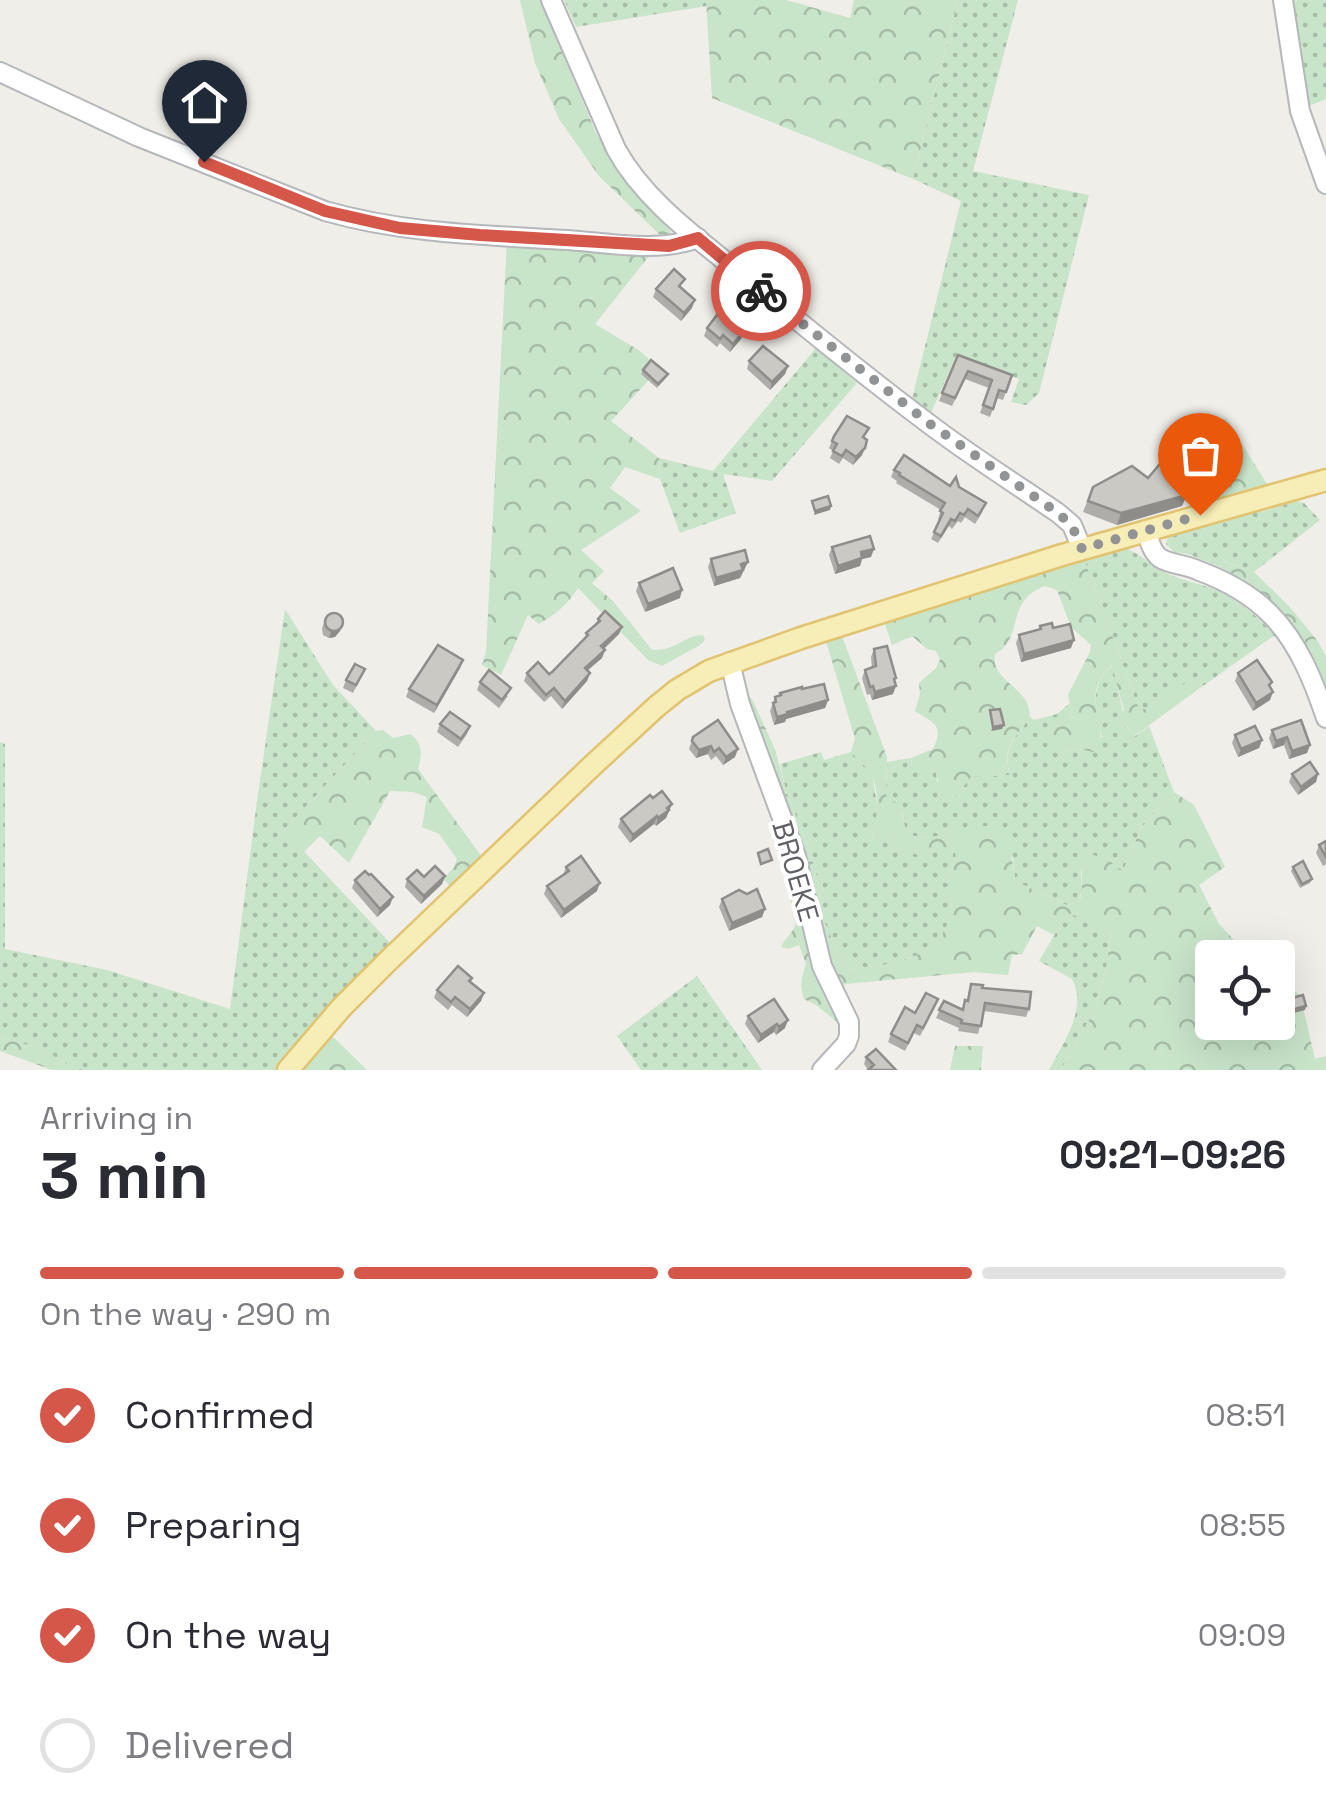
<!DOCTYPE html>
<html lang="en">
<head>
<meta charset="utf-8">
<style>
	:root { --surface:#fff; --page:#f2f2f3; --text:#2b2b33; --muted:#7c7c81; --line:#e1e1e2; --accent:#d55749 }
	body { margin:0; font-family:"Space Grotesk",sans-serif; background:var(--page); color:var(--text); height:100vh; display:flex; flex-direction:column; font-size:38px; white-space:nowrap }
	* { box-sizing:border-box; margin:0 }
	p { font-size:32px; color:var(--muted) }
	.icon { flex:none; width:55px; height:55px; fill:none; stroke:currentColor; stroke-width:2; stroke-linecap:round; stroke-linejoin:round }
	.map { position:relative; height:1070px; overflow:hidden }
	.sheet { display:flex; flex-direction:column; background:var(--surface); flex:1 }
	.sheet>* { flex:none }
	.fabs { position:absolute; left:1195px; top:940px; display:grid; gap:20px }
	.fabs a { display:grid; place-items:center; width:100px; height:100px; border-radius:10px; background:var(--surface); box-shadow:0 10px 40px #0002; font-size:50px }
	.pin { position:absolute; display:grid; place-items:center; width:85px; height:85px; color:#fff; margin:-102px -42px; border-radius:50% 50% 50% 0; rotate:-45deg; box-shadow:0 0 10px #0007 }
	.pin .icon { rotate:45deg }
	.courier { position:absolute; display:grid; place-items:center; width:100px; height:100px; margin:-50px; border:8px solid #d55749; border-radius:50%; background:#fff; color:#222; box-shadow:0 2px 12px #0007 }
	.overview em { font-style:normal; font-weight:600 }
	.overview div { display:flex; flex-direction:column-reverse }
	.overview { display:flex; align-items:center; justify-content:space-between; height:170px; padding:0 40px }
	h1 { font-size:65px; font-weight:600; line-height:75px }
	.bar { display:grid; grid-template-columns:repeat(4,1fr); gap:15px 10px; align-content:center; height:120px; padding:0 40px }
	.bar i { height:12px; border-radius:8px; background:var(--line) }
	.bar .on { background:var(--accent) }
	.bar p { grid-column:span 4 }
	ol { padding:0 40px; list-style:none }
	li { display:flex; align-items:center; gap:30px; height:110px }
	li p { margin-inline-start:auto }
	li .icon { padding:10px; border-radius:50%; background:var(--accent); color:#fff; stroke-width:4 }
	li:last-child { color:var(--muted) }
	li i { width:55px; height:55px; border:5px solid var(--line); border-radius:50% }
	.map>svg:first-child { display:block }
</style>
</head>
<body>
<div class="map">
<svg width="1326" height="1070" viewBox="0 0 1326 1070">
	<defs>
		<pattern id="grass-dots" width="8" height="8" patternUnits="userSpaceOnUse" patternTransform="scale(2.5)"><rect width="8" height="8" fill="#c8e4c9"/><path d="M2 2h.1M6 6h.1" fill="none" stroke="#a6bca7" stroke-width="1.8" stroke-linecap="round"/></pattern>
		<pattern id="forest-crowns" width="20" height="18" patternUnits="userSpaceOnUse" patternTransform="scale(2.5)"><rect width="20" height="18" fill="#c8e4c9"/><path d="M2 6a3 3 0 1 1 6 0M12 15a3 3 0 1 1 6 0" fill="none" stroke="#a6bca7"/></pattern>
	</defs>
	<rect width="100%" height="100%" fill="#f0eee8"/>
	<!-- grass -->
	<g fill="url(#grass-dots)">
		<path d="M564,0H706L707,6L576,27Z"/>
		<path d="M958,0H1018L973,171L1089,195L1039,393L1026,405L1011,402L1019,379L956,356L931,413L912,399L961,201L913,179Z"/>
		<path d="M1287,0H1326V99L1304,108Z"/>
		<path d="M816,348L857,383L772,481L723,474L736,513L680,533L660,479L659,458L713,471Z"/>
		<path d="M1296,501L1304,503L1320,520L1254,572L1224,561L1218,566L1188,554L1174,552L1166,544L1169,532L1258,504L1261,512Z"/>
		<path d="M1119,545C1136,551 1150,564 1166,573C1180,580 1197,583 1211,588C1237,598 1256,615 1275,635L1200,688L1193,679L1148,709H1139L1083,556Z"/>
		<path d="M285,609L333,685L376,731L284,830L393,946L280,1070H85L71,1067L44,1050L0,1037V742L5,744V949L107,970L230,1009L257,801Z"/>
		<path d="M1113,666L1126,726L1134,737L1149,726L1174,792L1141,828L1123,871H1081L1082,888L1079,900L1066,905L1015,881L1013,858L990,826C962,828 933,844 906,834L903,815L886,795L887,762L911,758L912,769L936,771L937,782L963,787L971,776L1009,775C1005,740 1012,744 1030,717L1034,720L1057,714L1070,703L1072,712L1058,753L1078,749L1084,750L1102,737C1096,712 1088,682 1113,666Z"/>
		<path d="M821,752L824,760L851,752L872,773L878,811L872,839L889,833L900,851L950,845L956,855C955,864 950,870 949,878C947,886 953,893 952,901C949,959 897,964 851,969L837,950L822,917L818,881L809,848L786,791L780,764Z"/>
		<path d="M1068,912L1111,930L1106,970L1094,1011L1061,1070H1049C1063,1043 1088,1009 1072,979L1039,961Z"/>
		<path d="M697,976L762,1070H641L617,1036Z"/>
	</g>
	<!-- forest -->
	<g fill="url(#forest-crowns)">
		<path d="M520,0H540L596,133L617,169L671,232L670,236H661L599,176L559,119L535,63Z"/>
		<path d="M706,0H786L850,18L854,0H958L913,179L712,98Z"/>
		<path d="M507,239L653,251L595,324L640,351L659,369L611,421L659,458L660,479L625,467L610,488L641,511L581,550L604,571L592,583L613,601L652,650C676,651 685,635 703,635L705,640L700,645L662,666L648,660L578,588C568,604 556,614 539,624L528,615L501,675L482,665L486,652Z"/>
		<path d="M1226,418L1270,489L1198,509C1205,490 1227,488 1236,472C1234,456 1223,449 1209,444L1167,469L1159,456Z"/>
		<path d="M1083,556L1139,709H1148L1193,678L1200,688L1133,737L1127,726L1119,729L1114,724V719L1124,710L1112,666C1075,694 1115,731 1094,752L1078,749L1058,753L1048,748C1048,730 1054,726 1070,719L1072,712L1068,695L1090,652L1091,645L1071,627L1057,590L1045,586C1004,601 1025,638 995,654C991,676 1016,684 1026,701C1029,705 1029,711 1030,717C1012,743 1004,741 1009,775L971,777L963,787L961,795L950,799L941,795L936,771L920,775L912,769L911,758L933,749C945,724 933,723 915,711L920,694L919,683L936,668L940,659L936,651L927,649L912,636L892,645L884,621Z"/>
		<path d="M1223,561L1254,572L1289,606L1316,639L1326,656V696C1310,656 1293,619 1259,591C1247,581 1232,574 1218,566Z"/>
		<path d="M842,636L887,757L886,795L900,806L907,834C959,853 1006,780 1015,881L1066,905L1080,899L1082,888V851L1108,860L1123,871L1141,828L1174,792L1194,805L1225,867L1199,885L1219,924L1250,957L1212,958V1022H1278V978L1300,995L1315,1059L1326,1056V1070H1061L1094,1011L1106,970L1111,931L1068,913L1054,935L1037,926L1022,954L1012,955L1008,975L974,972L845,984L834,995L845,1019L837,1022L816,1005L804,999C799,986 802,976 806,964L799,945L788,949L781,947C785,938 791,935 795,926C798,919 788,896 786,886L793,875L803,869L763,786L753,772L733,709L747,695L752,699L775,749L786,791L809,848L818,881L822,917L837,950L851,969C896,964 949,959 952,901C952,893 947,886 949,878C950,870 955,864 956,855L950,845L919,855L900,851L889,833L872,840C876,820 881,795 872,776C868,767 857,759 851,752L855,739L826,641Z"/>
		<path d="M383,730L393,738L411,734C423,745 422,754 418,769L482,857L451,887L443,879L454,867L457,859L439,834L422,827L427,797L413,792L390,791L349,863L320,836L304,852L284,830L376,731Z"/>
		<path d="M327,1031L367,1070H294Z"/>
		<path d="M0,1037L44,1050L71,1067L85,1070H52L0,1051Z"/>
		<path d="M955,1046H983L981,1070H950Z"/>
	</g>
	<g fill="none" stroke-linecap="round" stroke-linejoin="round">
		<!-- minor casing -->
		<g stroke="#b5b7bb" stroke-width="22">
			<g id="minor">
				<path d="M551,0L616,149C645,202 700,240 746,278C811,332 876,385 944,435C981,462 1020,487 1058,513L1072,525L1082,549"/>
				<path d="M1283,0L1300,111L1326,184"/>
				<path d="M0,72L139,137L325,211C405,234 486,235 568,240C610,243 658,253 698,238"/>
				<path d="M1147,530C1148,539 1152,552 1160,558C1169,564 1187,565 1197,570C1224,580 1251,594 1271,615C1298,642 1314,682 1326,718"/>
				<path d="M730,662L740,704L796,856L822,966L849,1022V1036L846,1044L822,1070"/>
			</g>
		</g>
		<!-- major casing -->
		<g stroke="#e1c370" stroke-width="25">
			<path id="major" d="M288,1070L341,1008L389,960L593,765L656,707L677,690L709,671L801,638L1062,555L1326,480"/>
		</g>
		<!-- minor -->
		<use href="#minor" stroke="#fff" stroke-width="18"/>
		<!-- major -->
		<use href="#major" stroke="#f6edb7" stroke-width="20"/>
	</g>
	<!-- wall -->
	<g fill="#afada9">
		<path d="M682,287L681,288L692,308L681,321L653,297L656,289Z"/>
		<path d="M707,328L741,339L730,352L720,343L717,347L704,336Z"/>
		<path d="M958,355L1012,375L1003,400L997,398L990,417L980,413L989,388L965,379L952,406L939,401Z"/>
		<path d="M749,361L788,366L785,374L770,390L747,369Z"/>
		<path d="M643,370L668,374L666,378L657,388L641,374Z"/>
		<path d="M834,436L864,438L862,455L853,465L843,458L839,464L830,458L833,451L829,448Z"/>
		<path d="M894,470L959,487L983,511L975,524L965,517L961,523L958,521L952,529L949,526L938,543L931,539L940,520L938,519L941,510L896,483L897,481L891,477Z"/>
		<path d="M1180,470L1192,490L1186,491L1182,506L1117,525L1083,512L1093,487L1148,478Z"/>
		<path d="M832,547L871,557L862,559L860,566L835,574L829,555Z"/>
		<path d="M711,559L748,562L740,578L714,586L708,567Z"/>
		<path d="M639,583L680,598L645,612L636,591Z"/>
		<path d="M598,619L622,627L619,634L604,649L605,650L602,658L588,670L590,673L587,681L562,709L551,696L544,702L524,681L527,673L549,674L552,672L585,638L586,633L595,625Z"/>
		<path d="M325,620L340,631L335,637L329,638L323,635L322,628Z"/>
		<path d="M1040,626L1071,648L1021,662L1016,643L1019,635L1039,630Z"/>
		<path d="M874,649L895,683L893,694L872,700L870,694L867,695L862,678L865,670L872,668L871,657Z"/>
		<path d="M463,660L460,668L434,713L406,697L409,689Z"/>
		<path d="M365,669L353,693L343,688L346,680Z"/>
		<path d="M1238,673L1272,682L1270,687V700L1253,711L1235,681Z"/>
		<path d="M480,682L508,696L499,708L477,690Z"/>
		<path d="M802,689L828,700L825,708L786,719L785,722L774,725L770,711L775,697L779,696L780,693Z"/>
		<path d="M718,720L735,757L723,765L716,756L711,760L708,754L696,758L689,749L693,737Z"/>
		<path d="M440,724L470,726L467,734L458,747L437,732Z"/>
		<path d="M1272,730L1310,745L1307,753L1289,759L1284,745L1273,749L1269,738Z"/>
		<path d="M1235,735L1262,740L1259,748L1238,757L1232,743Z"/>
		<path d="M1292,774H1318L1316,782L1298,795L1289,782Z"/>
		<path d="M653,798L672,804L666,818L656,826L654,824L630,843L618,827L621,819Z"/>
		<path d="M1326,841V864L1323,866L1316,853L1319,845Z"/>
		<path d="M566,867L597,891L561,918L544,894L547,886L563,875Z"/>
		<path d="M1293,867L1312,879L1310,883L1300,888L1291,871Z"/>
		<path d="M445,876L442,884L421,904L405,887L407,879Z"/>
		<path d="M355,880L390,905L377,917L352,888Z"/>
		<path d="M722,899L765,909L762,917L729,931L719,907Z"/>
		<path d="M472,978L471,982L484,993L481,1001L467,1017L452,1005L448,1010L434,998L437,990Z"/>
		<path d="M971,984L1029,1009L1026,1017L984,1011L978,1034L958,1031L959,1028L936,1018L944,1001L962,1009L965,1000L967,1001Z"/>
		<path d="M774,999L785,1028L776,1035L774,1032L758,1043L745,1024L748,1016Z"/>
		<path d="M935,1007L920,1036L914,1033L905,1051L888,1042L891,1034L915,1013Z"/>
		<path d="M866,1057L896,1070H868L864,1064Z"/>
	</g>
	<!-- shaded-wall -->
	<g fill="#8e8d89">
		<path d="M695,300L692,308L681,321L684,313Z"/>
		<path d="M744,331L741,339L730,352L733,344Z"/>
		<path d="M788,366L785,374L770,390L772,382Z"/>
		<path d="M865,448L862,455L853,465L856,457Z"/>
		<path d="M1196,478L1192,490L1179,493L1183,481Z"/>
		<path d="M1187,495L1182,506L1117,525L1121,513Z"/>
		<path d="M831,506L830,510L814,515L815,511Z"/>
		<path d="M874,549L871,557L862,559L860,566L835,574L838,566L861,552Z"/>
		<path d="M748,562L740,578L714,586L716,578L741,564Z"/>
		<path d="M682,590L680,598L645,612L648,604Z"/>
		<path d="M343,623L340,631L335,637L329,638L332,630Z"/>
		<path d="M622,627L619,634L598,654L601,646Z"/>
		<path d="M1074,640L1071,648L1021,662L1024,654Z"/>
		<path d="M605,650L602,658L582,675L585,668Z"/>
		<path d="M463,660L460,668L434,713L437,705Z"/>
		<path d="M590,673L587,681L562,709L565,701Z"/>
		<path d="M896,686L893,694L872,700L875,692Z"/>
		<path d="M1273,692L1270,700L1253,711L1256,703Z"/>
		<path d="M828,700L825,708L786,719L785,722L774,725L777,717L787,712Z"/>
		<path d="M1004,725L1002,729L991,731L993,727Z"/>
		<path d="M1287,737L1284,745L1273,749L1276,741Z"/>
		<path d="M1262,740L1259,748L1238,757L1241,749Z"/>
		<path d="M1310,745L1307,753L1289,759L1292,751Z"/>
		<path d="M711,746L708,754L696,758L699,750Z"/>
		<path d="M738,749L735,757L723,765L726,757Z"/>
		<path d="M1318,774L1316,782L1298,795L1301,787Z"/>
		<path d="M672,804L666,818L656,826L658,818Z"/>
		<path d="M657,816L654,824L630,843L633,835Z"/>
		<path d="M445,876L442,884L421,904L424,896Z"/>
		<path d="M600,883L597,891L561,918L564,910Z"/>
		<path d="M393,897L390,905L377,917L380,909Z"/>
		<path d="M765,909L762,917L729,931L732,923Z"/>
		<path d="M484,993L481,1001L467,1017L470,1009Z"/>
		<path d="M1306,1006L1305,1010L1290,1014L1291,1010Z"/>
		<path d="M788,1020L785,1028L776,1035L779,1027Z"/>
		<path d="M777,1024L774,1032L758,1043L761,1035Z"/>
	</g>
	<!-- building -->
	<g fill="#cbc9c4" stroke="#8e8d89" stroke-width="2.5">
		<path d="M674,269L685,279L679,286L695,300L684,313L656,289Z"/>
		<path d="M720,311L744,331L733,344L723,335L720,339L707,328Z"/>
		<path d="M763,346L788,366L772,382L749,361Z"/>
		<path d="M958,355L1012,375L1006,392L999,390L993,409L983,405L992,380L968,371L955,398L942,393Z"/>
		<path d="M651,360L668,374L658,384L643,370Z"/>
		<path d="M847,416L869,428L863,437L867,440L865,448L856,457L846,450L842,456L833,451L837,444L832,441L834,436Z"/>
		<path d="M904,455L950,486L956,477L959,487L986,503L978,516L968,509L964,515L960,513L955,521L951,519L941,536L934,532L943,513L940,511L945,503L899,475L900,473L894,470Z"/>
		<path d="M1164,459L1168,463L1176,460L1180,470L1193,466L1196,478L1183,481L1187,495L1121,513L1088,501L1093,487L1132,466L1148,478Z"/>
		<path d="M828,496L831,506L815,511L812,501Z"/>
		<path d="M870,536L874,549L861,552L862,558L838,566L832,547Z"/>
		<path d="M745,550L748,562L741,564L743,570L716,578L711,559Z"/>
		<path d="M673,568L682,590L648,604L639,583Z"/>
		<path d="M605,611L622,627L601,646L605,650L585,668L590,673L565,701L554,688L546,695L527,673L538,662L549,674L552,672L588,635L586,633L600,621L598,619Z"/>
		<circle cx="334" cy="622" r="9"/>
		<path d="M1052,623L1053,628L1070,624L1074,640L1024,654L1019,635L1041,629L1040,626Z"/>
		<path d="M438,645L463,660L437,705L409,689Z"/>
		<path d="M887,646L896,678L894,679L896,686L875,692L873,686L870,687L865,670L876,666L874,649Z"/>
		<path d="M1257,660L1272,682L1269,685L1273,692L1256,703L1238,673Z"/>
		<path d="M355,664L365,669L356,685L346,680Z"/>
		<path d="M489,670L511,688L502,700L480,682Z"/>
		<path d="M824,684L828,700L787,712L788,714L777,717L773,703L776,702L775,697L781,695L780,693L802,687V689Z"/>
		<path d="M1000,709L1004,725L993,727L990,710Z"/>
		<path d="M450,712L470,726L461,739L440,724Z"/>
		<path d="M718,720L738,749L726,757L719,748L714,752L711,746L699,750L692,741L693,737Z"/>
		<path d="M1301,720L1310,745L1292,751L1287,737L1276,741L1272,730Z"/>
		<path d="M1255,726L1262,740L1241,749L1235,735Z"/>
		<path d="M1310,762L1318,774L1301,787L1292,774Z"/>
		<path d="M662,791L672,804L667,808L669,810L658,818L657,816L633,835L621,819L650,795L653,798Z"/>
		<path d="M1326,841V857L1319,845Z"/>
		<path d="M768,849L772,860L761,864L758,853Z"/>
		<path d="M581,856L600,883L564,910L547,886L569,871L566,867Z"/>
		<path d="M1303,861L1312,879L1302,884L1293,867Z"/>
		<path d="M435,866L445,876L424,896L407,879L417,870L424,877Z"/>
		<path d="M365,871L369,875L371,874L393,897L380,909L355,880Z"/>
		<path d="M757,889L765,909L732,923L722,899L739,890L747,894Z"/>
		<path d="M458,966L472,978L469,981L484,993L470,1009L455,997L451,1002L437,990Z"/>
		<path d="M971,984L983,985L982,988L1031,992L1029,1009L985,1003L981,1026L961,1023L962,1020L939,1010L944,1001L963,1010L965,1000L968,1001Z"/>
		<path d="M926,993L938,999L923,1028L917,1025L908,1043L891,1034L905,1007L915,1013Z"/>
		<path d="M1303,995L1306,1006L1291,1010L1288,999Z"/>
		<path d="M774,999L788,1020L779,1027L777,1024L761,1035L748,1016Z"/>
		<path d="M876,1049L896,1070H868L874,1065L866,1057Z"/>
	</g>
	<g fill="none" stroke-linecap="round" stroke-linejoin="round">
		<!-- done -->
		<path stroke="#929394" stroke-width="10" stroke-dasharray="0 18" d="M761,291L930,424L1058,513L1072,526L1082,549L1200,515"/>
		<!-- route -->
		<path stroke="#d55749" stroke-width="12" d="M204,162L325,211L400,228L480,235L669,246L698,238L761,291"/>
	</g>
	<g text-anchor="middle" dominant-baseline="central" stroke-width="8" stroke-linejoin="round" paint-order="stroke">
		<!-- street labels -->
		<g font-size="28" fill="#606266" stroke="#fff">
			<text transform="translate(796 871) rotate(74)">BROEKE</text>
		</g>
	</g>
</svg>
<div class="fabs">
<a><svg class="icon" aria-label="locate" viewBox="0 0 24 24"><circle cx="12" cy="12" r="6"/><path d="M12 2v4M12 18v4M2 12h4M18 12h4"/></svg></a>
</div>
<div class="pin" style="left:1200px;top:515px;background:#ea580c"><svg class="icon" aria-label="bag" viewBox="0 0 24 24"><path d="M5 8h14l-1 12H6zM9 8a3 3 0 0 1 6 0"/></svg></div>
<div class="pin" style="left:204px;top:162px;background:#1f2937"><svg class="icon" aria-label="home" viewBox="0 0 24 24"><path d="M3 11l9-7 9 7M6 9v11h12V9"/></svg></div>
<div class="courier" style="left:761px;top:291px"><svg class="icon" aria-label="bike" viewBox="0 0 24 24"><circle cx="6" cy="16" r="4"/><circle cx="18" cy="16" r="4"/><path d="M6 16l4-8h5l3 8M10 8l3 8H6M13 5h3"/></svg></div>
</div>
<section class="sheet">
<div class="overview"><div><h1>3 min</h1><p>Arriving in</p></div><em>09:21–09:26</em></div>
<div class="bar"><i class="on"></i><i class="on"></i><i class="on"></i><i></i><p>On the way · 290 m</p></div>
<ol>
<li><svg class="icon" aria-label="check" viewBox="0 0 24 24"><path d="M5 12l5 5 9-10"/></svg>Confirmed<p>08:51</p></li>
<li><svg class="icon" aria-label="check" viewBox="0 0 24 24"><path d="M5 12l5 5 9-10"/></svg>Preparing<p>08:55</p></li>
<li><svg class="icon" aria-label="check" viewBox="0 0 24 24"><path d="M5 12l5 5 9-10"/></svg>On the way<p>09:09</p></li>
<li><i></i>Delivered</li>
</ol>
</section>
</body>
</html>
